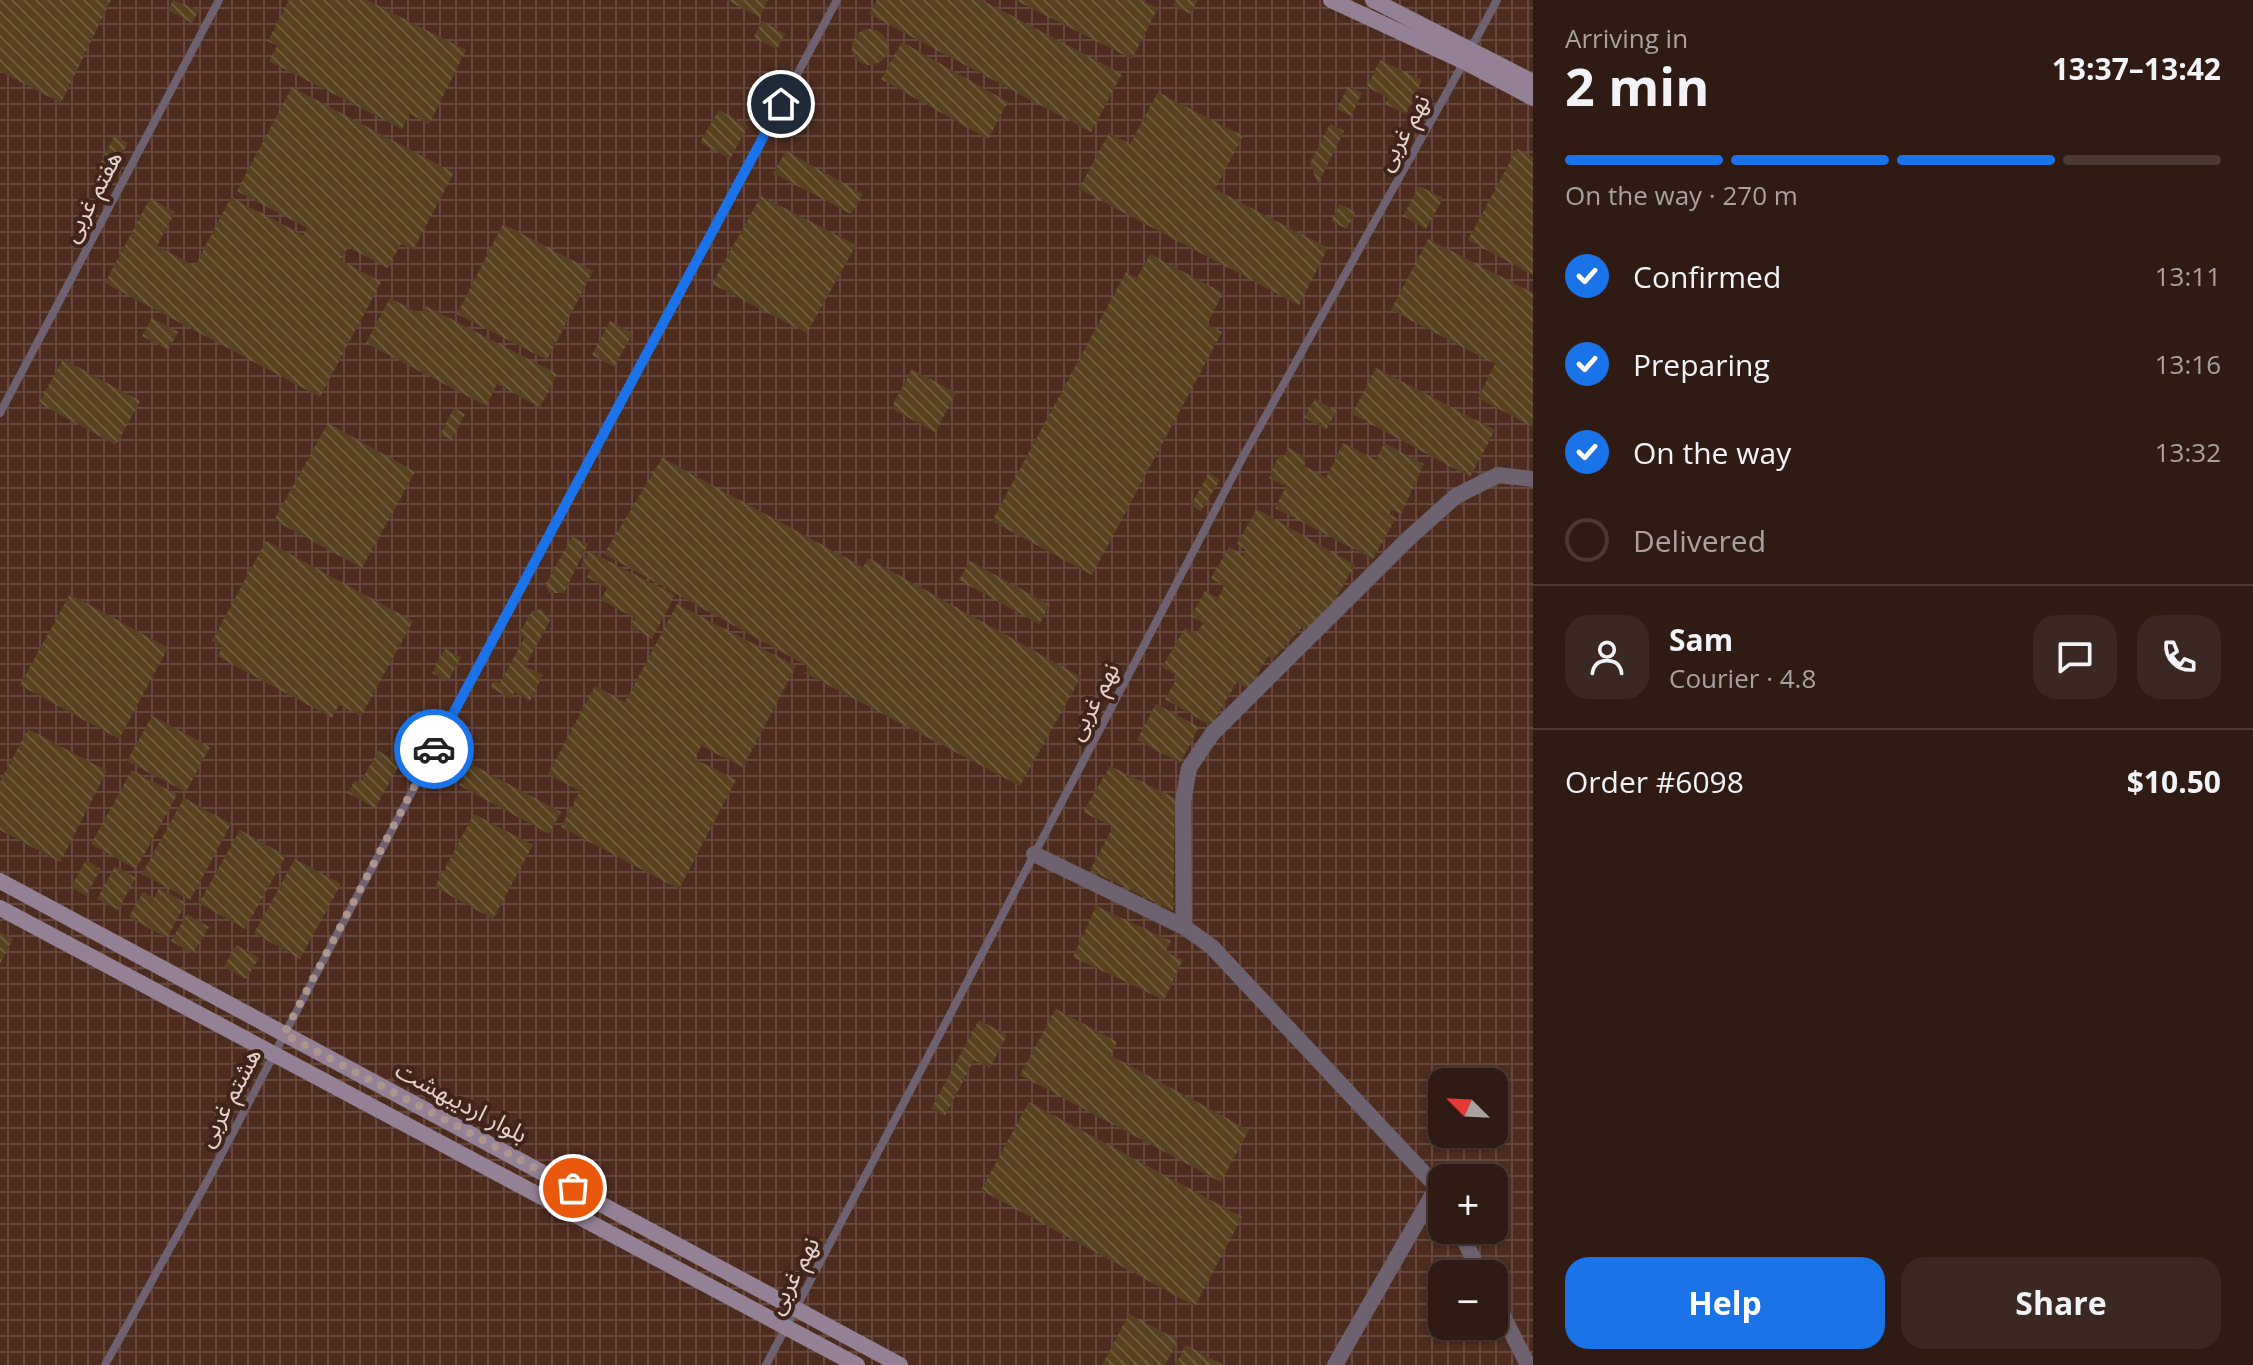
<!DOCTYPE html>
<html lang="en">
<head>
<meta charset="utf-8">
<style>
	:root { --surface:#301b14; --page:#3c2822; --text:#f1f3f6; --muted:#a8a1a0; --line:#4b3934; --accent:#1a73e8 }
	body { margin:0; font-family:"Open Sans","Noto Sans Arabic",sans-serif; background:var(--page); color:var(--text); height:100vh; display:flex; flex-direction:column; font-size:30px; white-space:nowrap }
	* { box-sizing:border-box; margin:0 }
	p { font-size:26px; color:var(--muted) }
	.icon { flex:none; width:44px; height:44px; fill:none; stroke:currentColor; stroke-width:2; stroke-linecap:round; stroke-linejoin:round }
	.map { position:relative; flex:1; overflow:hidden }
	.drawer { display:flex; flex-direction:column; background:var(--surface); width:720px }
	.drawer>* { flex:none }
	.needle { width:52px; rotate:294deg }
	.buttons { position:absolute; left:1428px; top:1068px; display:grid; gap:16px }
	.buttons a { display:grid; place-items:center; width:80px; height:80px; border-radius:16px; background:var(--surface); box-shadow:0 2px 6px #0004,0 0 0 2px var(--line); font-size:40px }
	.pin { position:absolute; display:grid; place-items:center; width:68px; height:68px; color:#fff; margin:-34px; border:4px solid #fff; border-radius:50%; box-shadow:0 2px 8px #0007 }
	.courier { position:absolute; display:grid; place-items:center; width:80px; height:80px; margin:-40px; border:6px solid #1a73e8; border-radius:50%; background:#fff; color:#222; box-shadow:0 2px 10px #0007 }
	.overview em { font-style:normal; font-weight:700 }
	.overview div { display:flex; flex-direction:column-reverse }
	.overview { display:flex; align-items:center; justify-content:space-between; height:136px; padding:0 32px }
	h1 { font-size:52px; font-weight:700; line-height:60px }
	.bar { display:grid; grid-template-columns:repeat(4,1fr); gap:12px 8px; align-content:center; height:96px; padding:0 32px }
	.bar i { height:10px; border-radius:6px; background:var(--line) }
	.bar .on { background:var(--accent) }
	.bar p { grid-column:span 4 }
	.line { display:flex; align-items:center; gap:20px; padding:0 32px; border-top:2px solid var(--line) }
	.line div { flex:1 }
	.round { display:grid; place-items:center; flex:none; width:84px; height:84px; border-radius:24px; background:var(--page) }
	ol { padding:0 32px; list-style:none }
	li { display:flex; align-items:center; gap:24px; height:88px }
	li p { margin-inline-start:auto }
	li .icon { padding:8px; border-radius:50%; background:var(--accent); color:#fff; stroke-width:4 }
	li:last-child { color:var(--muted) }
	li i { width:44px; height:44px; border:4px solid var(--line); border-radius:50% }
	.primary-button { display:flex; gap:16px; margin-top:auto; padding:16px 32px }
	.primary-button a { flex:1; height:92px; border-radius:24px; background:var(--accent); color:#fff; font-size:32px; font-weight:700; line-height:92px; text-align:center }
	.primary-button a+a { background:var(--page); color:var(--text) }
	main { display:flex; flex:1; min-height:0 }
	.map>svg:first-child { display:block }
</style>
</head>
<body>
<main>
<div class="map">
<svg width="1533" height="1365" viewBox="0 0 1533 1365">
	<defs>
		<pattern id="industrial-grid" width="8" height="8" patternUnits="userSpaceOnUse" patternTransform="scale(2)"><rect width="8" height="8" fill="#4e2b1f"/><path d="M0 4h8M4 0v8" fill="none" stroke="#67493e"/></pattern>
		<pattern id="building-back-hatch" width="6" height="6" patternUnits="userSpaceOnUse" patternTransform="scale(2)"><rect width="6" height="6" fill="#57411f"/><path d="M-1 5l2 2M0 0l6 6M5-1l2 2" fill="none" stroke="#6f5c3e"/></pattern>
	</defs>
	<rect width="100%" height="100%" fill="#40241a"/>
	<!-- industrial -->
	<path fill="url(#industrial-grid)" fill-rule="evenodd" d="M0,0H1533V1365H0ZM1442,1082H1494V1134H1442ZM1442,1178H1494V1230H1442ZM1442,1274H1494V1326H1442Z"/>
	<!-- building -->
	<g fill="url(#building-back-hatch)">
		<path d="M0,0H111L61,103L0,71Z"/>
		<path d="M173,0L199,10L192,23L168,10Z"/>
		<path d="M289,0H367L466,50L429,124L410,114L402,129L269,61L277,46L268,41Z"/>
		<path d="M726,0H768L760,17Z"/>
		<path d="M877,0H982L1122,74L1091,132L869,14Z"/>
		<path d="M1015,0H1141L1158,8L1132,59Z"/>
		<path d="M1176,0H1198L1190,14L1173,5Z"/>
		<path d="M762,21L785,34L777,49L754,37Z"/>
		<circle cx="870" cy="47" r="18"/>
		<path d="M902,42L1008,102L988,139L881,79Z"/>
		<path d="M1380,60L1422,80L1406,114L1385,104L1388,98L1367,87Z"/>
		<path d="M1348,86L1362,93L1351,116L1337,109Z"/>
		<path d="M292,87L454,173L413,250L401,244L388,268L348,247L341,260L381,282L320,397L105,283L150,198L175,212L157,246L195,266L231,197L303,235L307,228L237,191Z"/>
		<path d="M1158,92L1243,136L1215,189L1328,248L1299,305L1079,189L1109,133L1130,144Z"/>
		<path d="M719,110L748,126L730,159L700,142Z"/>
		<path d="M1330,124L1344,131L1318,184L1310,163Z"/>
		<path d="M114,136L128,143L105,188L92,181Z"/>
		<path d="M1517,149L1533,157V275L1468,240Z"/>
		<path d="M786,151L863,194L851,214L773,173Z"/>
		<path d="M1419,186L1443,198L1426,229L1403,216Z"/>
		<path d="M761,196L856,245L807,333L712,284Z"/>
		<path d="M1340,204L1355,212L1347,229L1331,221Z"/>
		<path d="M503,224L593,271L547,360L457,314Z"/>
		<path d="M1428,239L1533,293V427L1478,398L1495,364L1391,310Z"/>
		<path d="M1150,254L1223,293L1207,324L1222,332L1092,575L992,521L1126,272L1137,278Z"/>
		<path d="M390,298L421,314L426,306L557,374L540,407L497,384L486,406L366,343Z"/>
		<path d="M152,318L178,332L168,350L142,336Z"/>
		<path d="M610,321L633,333L614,367L592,355Z"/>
		<path d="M63,359L140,401L116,445L39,403Z"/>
		<path d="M1376,368L1495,430L1470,477L1352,414Z"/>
		<path d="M912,369L956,393L935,432L891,408Z"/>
		<path d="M1315,399L1337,411L1326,430L1304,417Z"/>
		<path d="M454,408L465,414L452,440L440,435Z"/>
		<path d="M328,423L415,472L362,568L274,520Z"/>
		<path d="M1343,443L1376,460L1384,443L1424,464L1401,514L1392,510L1389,514L1396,518L1373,559L1275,508L1286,486L1269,478L1279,455L1284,457L1288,448L1306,457L1303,465L1326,478Z"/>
		<path d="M662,458L863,567L868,558L1081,677L1020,786L805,673L809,667L604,554Z"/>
		<path d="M1209,473L1220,480L1201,511L1191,505Z"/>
		<path d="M1257,509L1355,565L1332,605L1308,629L1303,626L1273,659L1268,656L1249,689L1237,682L1211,726L1165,699L1178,676L1162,667L1185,628L1196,634L1203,623L1191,616L1205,591L1218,598L1224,586L1211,578L1229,547L1243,556L1246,550L1237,544Z"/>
		<path d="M572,537L588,544L564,593H550L545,585Z"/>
		<path d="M266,541L413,621L361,716L339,705L332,718L217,656L223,647L212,641Z"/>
		<path d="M589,551L675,595L652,639L630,627L635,618L601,600L607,588L587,577L590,570L581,565Z"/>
		<path d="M970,561L1050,605L1039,624L959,580Z"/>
		<path d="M70,594L168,648L119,739L20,685Z"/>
		<path d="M677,604L796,666L743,767L701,746L695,759L736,780L679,889L561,827L580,791L548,774L595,686L625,702Z"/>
		<path d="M542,609L550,621L525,666L543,675L530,701L514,692L511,699L490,687L494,680L500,683L525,637L519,634L532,611Z"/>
		<path d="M445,649L461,657L448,681L432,673Z"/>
		<path d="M1156,704L1199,727L1180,763L1137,740Z"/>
		<path d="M152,716L210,747L186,792L127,761Z"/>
		<path d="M417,718L431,725L412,761L398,754Z"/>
		<path d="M28,729L107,771L60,862L0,830V782Z"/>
		<path d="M378,751L400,764L375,808L348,793L355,780L360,783Z"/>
		<path d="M471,764L561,812L549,834L459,785Z"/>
		<path d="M1110,766L1175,798L1173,911L1090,870L1113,827L1083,812Z"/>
		<path d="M132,770L177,795L136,869L91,844Z"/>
		<path d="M184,798L231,824L190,900L142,874Z"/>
		<path d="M474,814L533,845L493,919L435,887Z"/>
		<path d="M240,830L286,856L245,929L199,903Z"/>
		<path d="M295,859L341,884L300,959L254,933Z"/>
		<path d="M86,860L101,869L86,896L71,887Z"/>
		<path d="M115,866L136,878L118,910L97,899Z"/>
		<path d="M159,888L186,903L167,938L129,917L143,892L154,898Z"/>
		<path d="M1096,906L1171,941L1166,952L1183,960L1164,1000L1073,957Z"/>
		<path d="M187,914L209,927L193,954L171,941Z"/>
		<path d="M0,932L13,939L0,964Z"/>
		<path d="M236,945L259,958L246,979L224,967Z"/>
		<path d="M1056,1009L1117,1042L1110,1055L1249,1130L1221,1182L1020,1075Z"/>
		<path d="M979,1020L1007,1035L990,1068L974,1060L945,1116L931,1109Z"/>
		<path d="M1029,1102L1242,1217L1195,1306L981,1190Z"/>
		<path d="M1129,1314L1178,1340L1165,1365H1102Z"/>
		<path d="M1186,1345L1223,1365H1175Z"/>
	</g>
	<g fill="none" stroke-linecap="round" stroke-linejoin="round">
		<!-- lane -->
		<g stroke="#6f6270" stroke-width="8">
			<path d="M1470,50L1497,0"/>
			<path d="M0,413L219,0"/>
			<path d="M105,1365L209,1178L446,727L837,0"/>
			<path d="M766,1365L1245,453L1464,62"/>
		</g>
		<!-- street -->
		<g stroke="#6f6270" stroke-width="16">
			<path d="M1034,854L1184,927L1212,947L1437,1187L1335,1365"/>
			<path d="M1184,927L1183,802L1189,768L1212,734L1409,538L1456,496L1498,475L1533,479"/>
			<path d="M1459,1230L1481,1274"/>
			<path d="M1494,1298L1528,1365"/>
		</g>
		<!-- secondary -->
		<g stroke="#958196" stroke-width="16">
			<path d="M1331,0L1465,62L1533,98"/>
			<path d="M1373,0L1533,82"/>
			<path d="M0,881L900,1365"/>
			<path d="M0,908L857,1365"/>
		</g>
	</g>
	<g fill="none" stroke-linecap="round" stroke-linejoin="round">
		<!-- done -->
		<path stroke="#ab958d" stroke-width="8" stroke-dasharray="0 14.4" d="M434,749L284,1034L573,1188"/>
		<!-- route -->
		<path stroke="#1a73e8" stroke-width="10" d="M434,749L781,104"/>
	</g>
	<g text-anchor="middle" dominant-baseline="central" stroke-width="8" stroke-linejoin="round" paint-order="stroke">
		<!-- street labels -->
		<g font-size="24" fill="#e5d2cb" stroke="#40241a">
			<text transform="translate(1402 132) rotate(-61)">نهم غربی</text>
			<text transform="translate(91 196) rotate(-62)">هفتم غربی</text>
			<text transform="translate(1092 701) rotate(-62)">نهم غربی</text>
			<text transform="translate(228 1097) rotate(-62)">هشتم غربی</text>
			<text transform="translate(462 1101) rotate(28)">بلوار اردیبهشت</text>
			<text transform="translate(792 1275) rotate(-62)">نهم غربی</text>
		</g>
	</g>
</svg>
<div class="buttons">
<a><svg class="needle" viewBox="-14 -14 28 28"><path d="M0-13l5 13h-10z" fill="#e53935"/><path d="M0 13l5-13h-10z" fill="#a8a1a0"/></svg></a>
<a>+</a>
<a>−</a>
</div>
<div class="pin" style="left:573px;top:1188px;background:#ea580c"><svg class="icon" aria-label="bag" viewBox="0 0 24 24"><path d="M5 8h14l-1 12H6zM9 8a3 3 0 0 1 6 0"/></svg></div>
<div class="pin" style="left:781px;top:104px;background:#1f2937"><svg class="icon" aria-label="home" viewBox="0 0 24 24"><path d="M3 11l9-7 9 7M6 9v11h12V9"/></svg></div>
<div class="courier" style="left:434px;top:749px"><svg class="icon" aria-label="car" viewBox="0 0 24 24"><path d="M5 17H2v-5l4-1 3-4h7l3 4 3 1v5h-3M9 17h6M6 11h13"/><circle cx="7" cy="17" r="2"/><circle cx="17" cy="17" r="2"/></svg></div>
</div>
<section class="drawer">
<div class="overview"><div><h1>2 min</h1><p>Arriving in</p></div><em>13:37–13:42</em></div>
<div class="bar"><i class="on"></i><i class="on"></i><i class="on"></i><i></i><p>On the way · 270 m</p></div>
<ol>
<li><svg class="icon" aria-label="check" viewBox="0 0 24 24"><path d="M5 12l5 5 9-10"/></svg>Confirmed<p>13:11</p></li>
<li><svg class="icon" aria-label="check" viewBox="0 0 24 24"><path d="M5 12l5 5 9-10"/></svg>Preparing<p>13:16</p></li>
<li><svg class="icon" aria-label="check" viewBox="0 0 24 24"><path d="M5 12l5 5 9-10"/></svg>On the way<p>13:32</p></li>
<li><i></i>Delivered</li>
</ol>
<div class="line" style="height:144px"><a class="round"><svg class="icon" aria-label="person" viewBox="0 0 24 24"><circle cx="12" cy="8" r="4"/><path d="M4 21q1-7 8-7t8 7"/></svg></a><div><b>Sam</b><p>Courier · 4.8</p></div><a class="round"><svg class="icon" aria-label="chat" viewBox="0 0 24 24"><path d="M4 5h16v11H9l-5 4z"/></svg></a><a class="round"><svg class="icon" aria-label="phone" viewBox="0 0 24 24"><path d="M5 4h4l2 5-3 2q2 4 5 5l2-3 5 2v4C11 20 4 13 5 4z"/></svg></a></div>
<div class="line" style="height:104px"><div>Order #6098</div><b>$10.50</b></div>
<div class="primary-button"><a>Help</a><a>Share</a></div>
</section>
</main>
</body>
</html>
